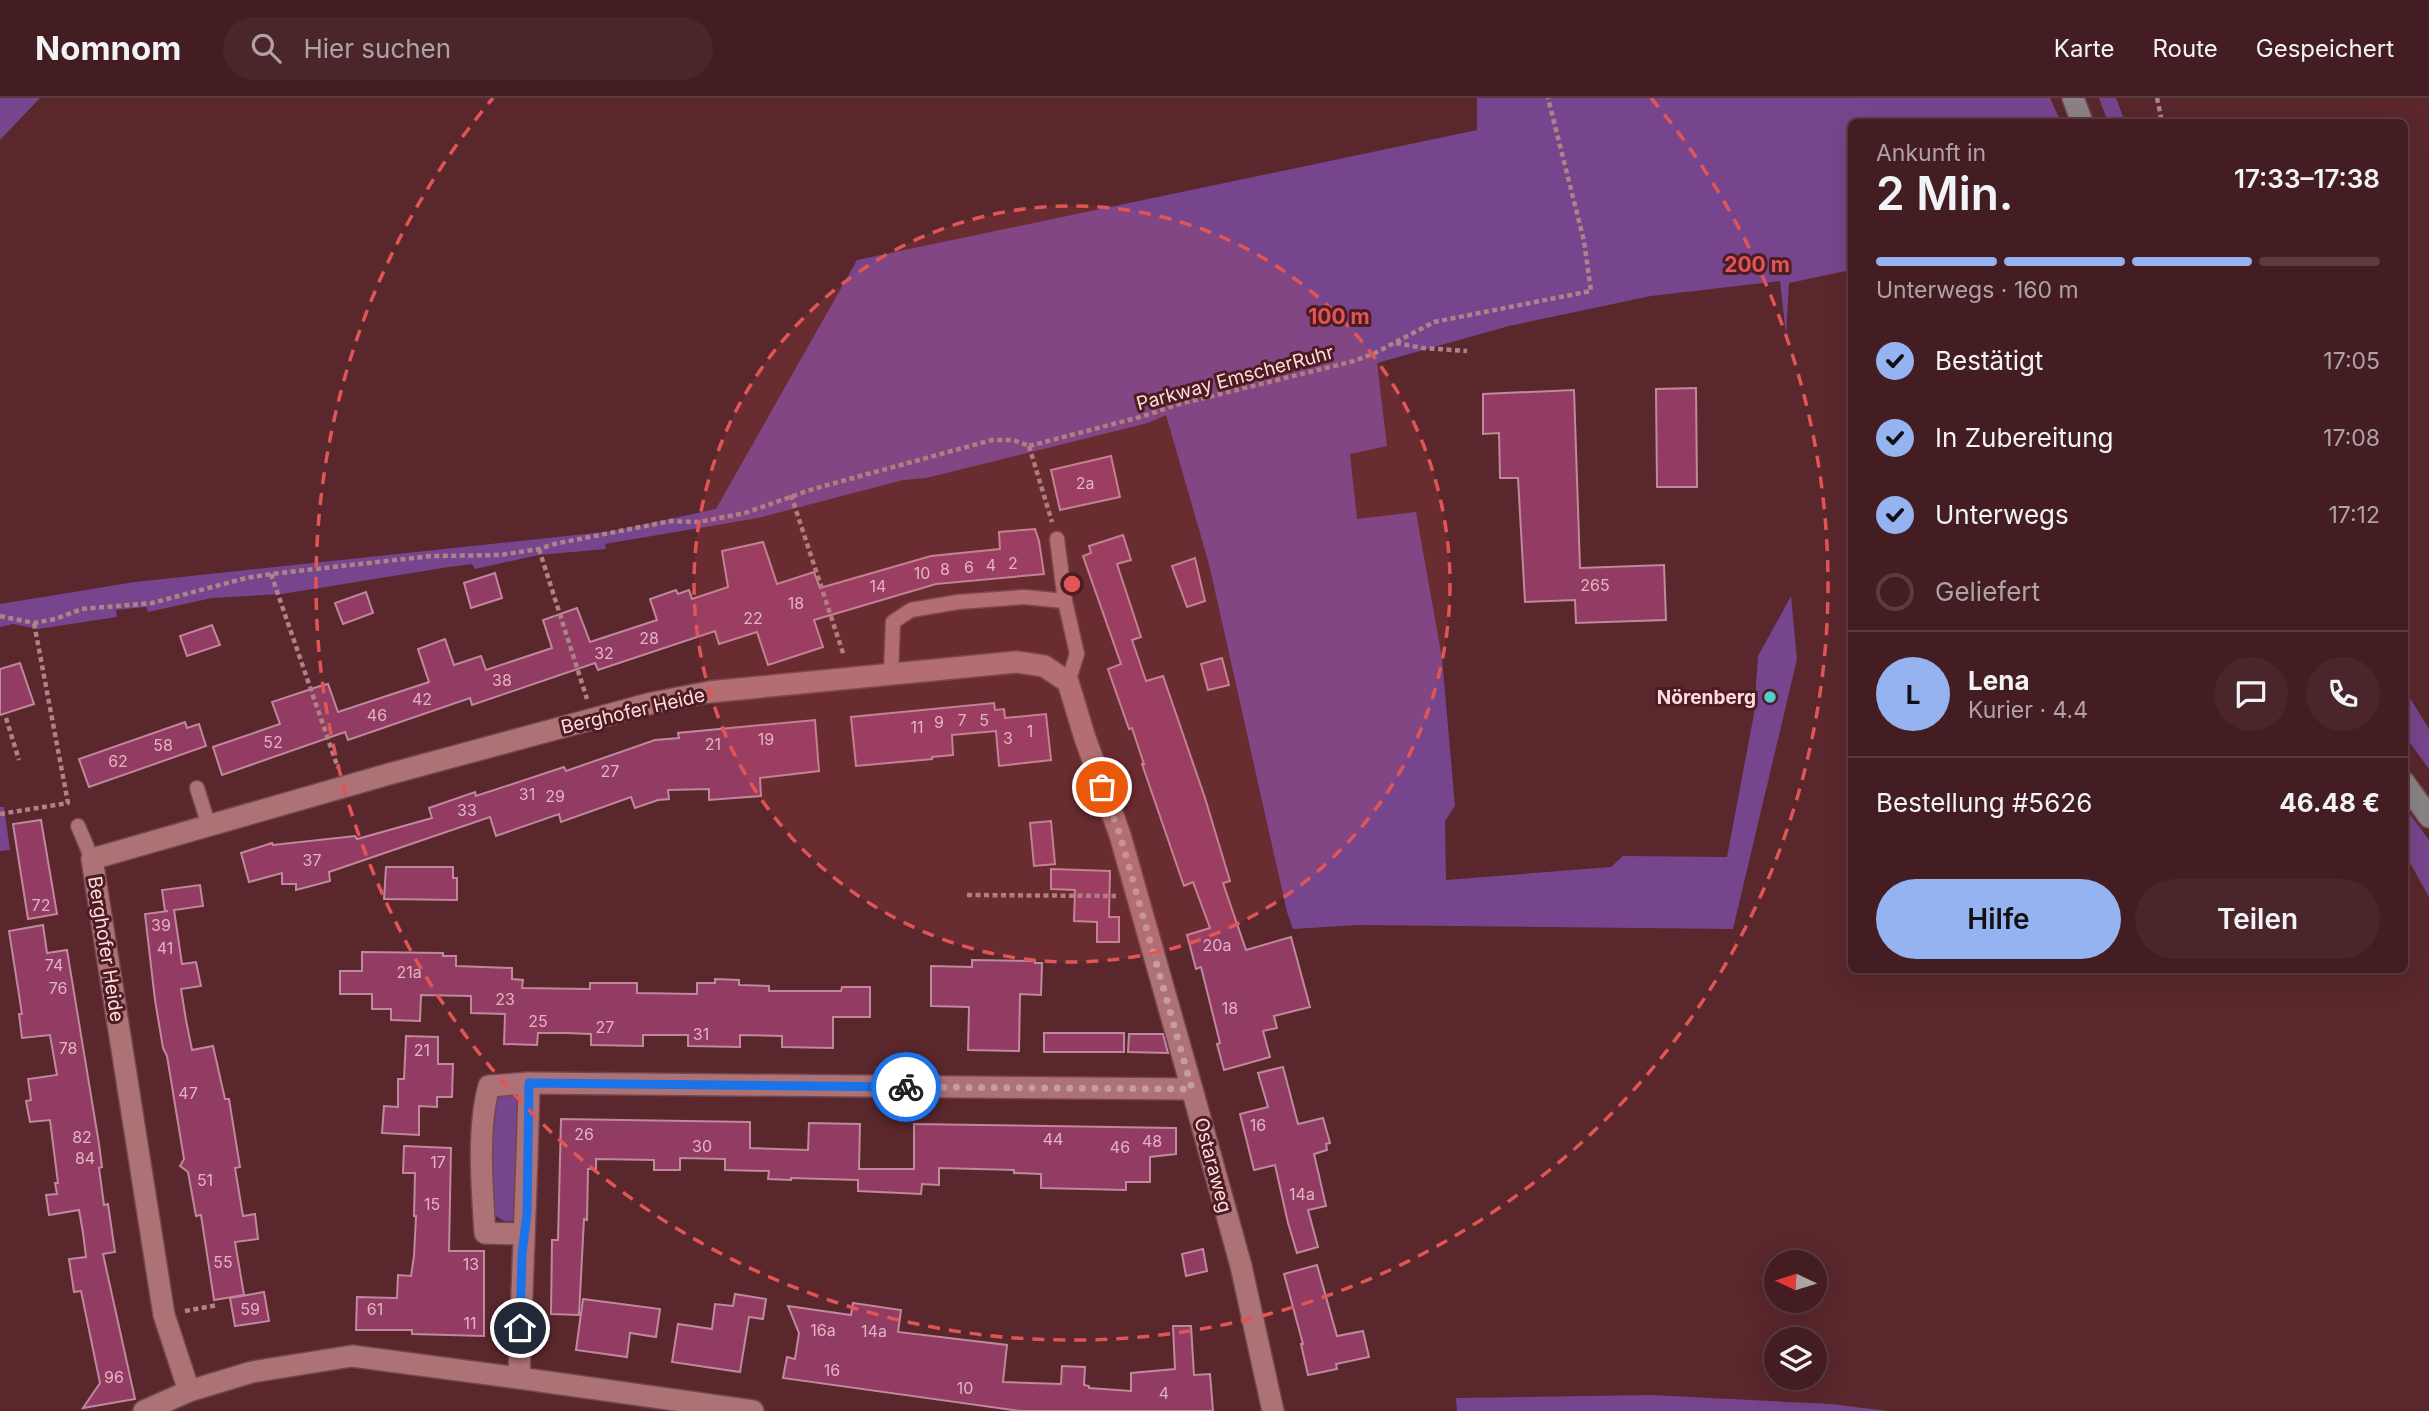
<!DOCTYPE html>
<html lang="de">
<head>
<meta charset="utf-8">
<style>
	:root { --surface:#431d21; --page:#4a262a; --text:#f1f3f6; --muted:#afa2a5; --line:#5b3b3f; --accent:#95b2f1 }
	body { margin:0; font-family:Inter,sans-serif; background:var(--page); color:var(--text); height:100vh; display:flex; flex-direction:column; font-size:26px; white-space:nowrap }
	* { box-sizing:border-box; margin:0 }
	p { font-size:23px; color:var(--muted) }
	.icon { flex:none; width:38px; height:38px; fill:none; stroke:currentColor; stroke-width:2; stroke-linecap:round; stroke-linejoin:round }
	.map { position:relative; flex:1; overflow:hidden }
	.panel { position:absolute; left:1848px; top:21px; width:560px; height:854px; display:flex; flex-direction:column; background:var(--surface); border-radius:10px; box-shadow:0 7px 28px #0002,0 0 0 2px var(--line) }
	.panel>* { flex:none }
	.needle { width:46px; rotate:274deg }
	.fabs { position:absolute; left:1764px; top:1152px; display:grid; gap:14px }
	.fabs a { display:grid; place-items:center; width:63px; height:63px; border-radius:50%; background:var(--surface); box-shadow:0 7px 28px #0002,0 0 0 2px var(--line); font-size:35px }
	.pin { position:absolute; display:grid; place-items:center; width:60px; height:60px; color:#fff; margin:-30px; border:4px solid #fff; border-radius:50%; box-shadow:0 2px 7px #0007 }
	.courier { position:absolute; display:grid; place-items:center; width:70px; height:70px; margin:-35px; border:5px solid #1a73e8; border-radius:50%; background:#fff; color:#222; box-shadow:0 2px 9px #0007 }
	.headline em { font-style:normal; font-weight:600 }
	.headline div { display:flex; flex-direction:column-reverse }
	.headline { display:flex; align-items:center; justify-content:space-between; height:119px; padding:0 28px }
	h1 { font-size:46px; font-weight:600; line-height:52px }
	.bar { display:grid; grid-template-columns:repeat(4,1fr); gap:10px 7px; align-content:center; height:84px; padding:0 28px }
	.bar i { height:9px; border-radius:5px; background:var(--line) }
	.bar .selected { background:var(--accent) }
	.bar p { grid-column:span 4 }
	.line { display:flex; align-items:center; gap:18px; padding:0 28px; border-top:2px solid var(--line) }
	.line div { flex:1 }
	.round { display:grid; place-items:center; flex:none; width:74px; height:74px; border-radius:37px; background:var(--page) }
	ol { padding:0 28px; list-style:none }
	li { display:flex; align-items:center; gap:21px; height:77px }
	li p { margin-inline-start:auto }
	li .icon { padding:7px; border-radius:50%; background:var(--accent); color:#111; stroke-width:4 }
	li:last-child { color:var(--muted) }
	li i { width:38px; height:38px; border:4px solid var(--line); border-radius:50% }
	.primary-button { display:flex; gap:14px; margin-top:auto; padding:14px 28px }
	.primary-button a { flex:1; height:80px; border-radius:42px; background:var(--accent); color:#111; font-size:28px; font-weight:600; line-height:80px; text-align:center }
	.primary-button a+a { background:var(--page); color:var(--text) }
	header { display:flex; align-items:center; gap:42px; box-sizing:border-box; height:98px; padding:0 35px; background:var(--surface); border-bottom:2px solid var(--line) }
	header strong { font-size:33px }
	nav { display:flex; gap:38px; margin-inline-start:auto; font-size:24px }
	.search { width:490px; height:63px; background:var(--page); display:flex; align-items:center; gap:18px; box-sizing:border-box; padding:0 24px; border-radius:38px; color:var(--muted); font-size:26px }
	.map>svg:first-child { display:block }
</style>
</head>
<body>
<header>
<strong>Nomnom</strong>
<div class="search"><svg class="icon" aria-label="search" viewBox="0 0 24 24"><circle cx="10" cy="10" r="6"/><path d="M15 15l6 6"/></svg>Hier suchen</div>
<nav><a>Karte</a><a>Route</a><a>Gespeichert</a></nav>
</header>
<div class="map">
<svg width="2429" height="1313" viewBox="0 0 2429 1313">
	<rect width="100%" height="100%" fill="#59272c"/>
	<!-- green -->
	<g fill="#77458d">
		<path d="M0,0H40L0,42Z"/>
		<path d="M1477,0H2050L2061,24H1852L1851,172L1789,185L1786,237L1780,183L1651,198L1509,228L1377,265L1387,348L1350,356L1357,421L1416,414L1442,560L1455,708L1445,723L1446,782L1611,769L1623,758L1727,759L1754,616L1758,558L1791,498L1797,561L1733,831L1359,827L1293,831L1287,814L1209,466L1166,317L1148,325L926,380L903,382L758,420L605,446L606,451L539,457L475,471L472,466L449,469L282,496L212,500L148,514L146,509L116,512L117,519L38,531L13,526L0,529V506L135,484L613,433L716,411L857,162L1477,32Z"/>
		<path d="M2099,0H2116L2125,24H2108Z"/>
		<path d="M2405,592L2429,631V671L2405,638Z"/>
		<path d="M2404,708L2429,742V799L2405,756Z"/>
		<path d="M0,709H4L10,752L0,753Z"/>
		<path d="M502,997L514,998L521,1005L515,1122L506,1124L494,1117L489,1104L494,1003Z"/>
		<path d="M1651,1297L1830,1306L1888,1313H1457L1456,1300Z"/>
	</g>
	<!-- building -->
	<g fill="#933c63" stroke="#c0889d" stroke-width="2">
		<path d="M1696,290L1697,389H1657L1656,291Z"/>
		<path d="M1574,292L1580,470L1664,467L1666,522L1576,525L1575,502L1525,504L1518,380H1500L1499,335L1483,336V296Z"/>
		<path d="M1111,358L1120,399L1060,412L1051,372Z"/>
		<path d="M1035,431L1039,443L1044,476L936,486L814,522L823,549L768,567L757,534L719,546L715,533L598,572L595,565L472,607L470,600L348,642L345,634L222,677L213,649L280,626L272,604L323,587L328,586L338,614L429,584L418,551L445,541L454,567L481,558L486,572L552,550L543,522L577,510L590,544L657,522L650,501L676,492L678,496L689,492L692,501L728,489L722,453L763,444L777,486L814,474L820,490L931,458L1000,451L999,434Z"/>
		<path d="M1123,437L1131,462L1117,466L1141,539L1132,542L1146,583L1163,578L1205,700L1230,783L1223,785L1246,852L1291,839L1310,909L1274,918L1277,930L1263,933L1270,959L1224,972L1217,946L1220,945L1201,869L1196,871L1187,837L1210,830L1193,784L1184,788L1142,666H1144L1132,630L1129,631L1111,580L1108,571L1121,566L1083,458L1091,455L1089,448Z"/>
		<path d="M1195,460L1205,503L1187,509L1172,468Z"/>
		<path d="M495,475L502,500L471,510L464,485Z"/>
		<path d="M366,494L373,515L343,526L335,505Z"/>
		<path d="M212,527L220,547L187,558L180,538Z"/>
		<path d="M1222,560L1229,587L1208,592L1201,566Z"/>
		<path d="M20,565L34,606L0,617V571Z"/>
		<path d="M994,605L995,612L1004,611L1005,620L1046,616L1051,662L999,668L996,633L952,637L953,657L932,659V661L856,668L851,619Z"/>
		<path d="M815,622L819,673L760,680L761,698L709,702V691L668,692L669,701L658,702L635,710L631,699L561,724L559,716L496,738L490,719L329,774L330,783L296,792V786H282V775L249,784L241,755L272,745L273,747L355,738L357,741L432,720L429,710L475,694L476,698L564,669L566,673L655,642L679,640L678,635Z"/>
		<path d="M185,624L187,630L199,626L206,648L89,689L79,661Z"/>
		<path d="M41,722L57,816L28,821L13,726Z"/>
		<path d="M1051,723L1055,766L1034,768L1030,725Z"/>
		<path d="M386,769H453V780H457V802L384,801Z"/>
		<path d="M1051,771L1110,773L1109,819H1119V844H1097V824L1074,823L1075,792L1051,791Z"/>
		<path d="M200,787L203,808L174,812L182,866L196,864L201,888L181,891L186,922L192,952L213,948L225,1001H229L240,1069L235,1070L243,1118L255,1116L258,1141L235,1144L244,1197L214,1202L201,1117L196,1118L188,1074L180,1068L184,1061L167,958L163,950L155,902L145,816L168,813H165L162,792Z"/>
		<path d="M43,827L47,855L67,852L99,1046L102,1069L99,1070L104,1107L108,1106L115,1154L103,1156L135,1301L83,1310L100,1285L81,1193L74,1194L69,1161L86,1159L83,1135L79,1112L49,1117L46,1097L57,1096L55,1085H58L50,1022L30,1024L26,1003L31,1002L28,981L57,977L50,937L22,940L19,916H22L9,833Z"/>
		<path d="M362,854L443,855V858H456V868L512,870V881L523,882L522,890L590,891V885H637V895L697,896V885H715V881L739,882V887L769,888V893H841L842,889H870V919H833V950L782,949V938L740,937V949L688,948V937H643V948L591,947V936L567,935H538L537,947L504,946L505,916L471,915V898L421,897L420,923L391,922V911H372V896H340V873H362Z"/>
		<path d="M972,862L1035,863V865H1042L1041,897L1020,896L1019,953L968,952L969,909L931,908V868L972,869Z"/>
		<rect x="1044" y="935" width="80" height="19"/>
		<path d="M1129,936H1163L1168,955L1128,954Z"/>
		<path d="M406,938L438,939V966H453L452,999H437V1009L419,1008V1037L382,1035L384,1008L398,1009V981H404Z"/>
		<path d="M1283,969L1298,1026L1323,1020L1330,1045L1326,1046L1327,1052L1314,1056L1326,1108L1308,1112L1318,1149L1297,1155L1288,1125L1275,1067L1254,1072L1240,1016L1268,1009L1258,975Z"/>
		<path d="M561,1021L750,1024V1050L808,1052L809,1025L860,1026L859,1071H914V1026L1176,1030V1056L1150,1059V1084H1126V1092L1041,1090V1076L1014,1075V1072L939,1070V1087L922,1086L921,1096L858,1093V1082L791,1080V1082L768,1081L769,1073L725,1072V1061L680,1060V1072H654V1062L596,1061V1071H588L587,1122L584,1121L579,1217L551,1216L552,1142H558Z"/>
		<path d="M404,1048L451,1050L449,1153H484V1238L412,1236V1232H356L357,1199L397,1200L398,1177L411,1178L414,1158L416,1118H414L415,1075H403Z"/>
		<path d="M1203,1151L1207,1173L1186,1178L1182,1156Z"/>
		<path d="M1317,1167L1337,1238L1363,1233L1369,1259L1336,1266L1337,1271L1308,1277L1301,1246H1303L1284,1176Z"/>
		<path d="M264,1194L269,1223L235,1228L230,1200Z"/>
		<path d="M735,1196L766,1201L763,1221L749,1219L740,1274L672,1264L678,1226L712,1231L715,1206L733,1208Z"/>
		<path d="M583,1201L660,1211L656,1239L630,1235L627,1259L576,1252Z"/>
		<path d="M853,1205L901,1212L898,1234L1007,1247L1003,1284L1061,1286L1062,1268L1085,1269L1084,1287L1089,1288V1290L1131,1293V1275L1175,1271L1173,1228H1191L1194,1277L1210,1276L1213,1313H1020L783,1280L787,1259L795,1261L799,1235L788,1208L851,1217Z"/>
	</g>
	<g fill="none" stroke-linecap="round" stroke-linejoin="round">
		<!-- lane casing -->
		<g stroke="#72464d" stroke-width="17">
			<g id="lane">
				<path d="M1057,441L1065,503L1077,556L1068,584"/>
				<path d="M891,575L893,524L911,512L958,504L1024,499L1065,503"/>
				<path d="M197,690L209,728"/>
				<path d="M78,728L92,761"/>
			</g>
		</g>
		<!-- street casing -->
		<g stroke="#72464d" stroke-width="24">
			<g id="street">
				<path d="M524,1136L485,1135C482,1090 477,1030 489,988L529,985"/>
				<path d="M189,1293L164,1217L92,761L389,676L652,605L709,594L1016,564L1044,568L1068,584L1085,640L1120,737L1192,991L1241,1168L1273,1313"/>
				<path d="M144,1313L189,1293L252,1274L352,1258L519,1280"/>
				<path d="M753,1313L519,1280C522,1181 527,1083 529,985L1192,991"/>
			</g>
		</g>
		<!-- secondary casing -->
		<g stroke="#72464d" stroke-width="24">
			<g id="secondary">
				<path d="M2073,0L2082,24"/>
				<path d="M2404,684L2429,719"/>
			</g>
		</g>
		<!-- path -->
		<g stroke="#ad8387" stroke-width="4.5" stroke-dasharray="5 3.5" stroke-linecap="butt">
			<path d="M2157,0L2162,24"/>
			<path d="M1396,245L1423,250L1467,253"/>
			<path d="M1029,348L1144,318L1176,307L1354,263L1375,255L1434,224L1591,193L1584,143L1548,0"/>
			<path d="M1029,348L1052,424"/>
			<path d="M791,397L844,558"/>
			<path d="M539,451L587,601"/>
			<path d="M271,476L338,670"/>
			<path d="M0,518L34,525L55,521L82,511L152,505L246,480L271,476L431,458L500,457L539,451L554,446L671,423L699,424L745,415L813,391L992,342H1013L1029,348"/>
			<path d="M6,620L19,662"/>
			<path d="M0,716L68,705L34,525"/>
			<path d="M967,797L1116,798"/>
			<path d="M185,1213L218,1207"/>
		</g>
		<!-- lane -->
		<use href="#lane" stroke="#ad7276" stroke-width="14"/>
		<!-- street -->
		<use href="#street" stroke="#ad7276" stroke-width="21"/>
		<!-- secondary -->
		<use href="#secondary" stroke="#8a8285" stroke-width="21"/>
	</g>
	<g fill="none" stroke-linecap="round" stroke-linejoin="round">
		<!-- done -->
		<path stroke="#c49da0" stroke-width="7" stroke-dasharray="0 12.6" d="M906,989L1192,991L1120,737L1102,689"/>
		<!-- route -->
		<path stroke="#1a73e8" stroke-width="9" d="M520,1230L522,1156L527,1115L529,985L906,989"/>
	</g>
	<!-- distance rings -->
	<circle cx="1072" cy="486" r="378" fill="#e05556" fill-opacity=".12"/>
	<g fill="none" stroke="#e05556" stroke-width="3.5" stroke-dasharray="12 9">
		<circle cx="1072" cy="486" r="378"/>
		<path d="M1651 0A756 756 0 1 1 493 0"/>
	</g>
	<!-- markers -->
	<circle fill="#52cdcd" stroke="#4d1c22" stroke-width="2.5" cx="1770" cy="599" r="7"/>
	<g text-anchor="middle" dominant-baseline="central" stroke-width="6" stroke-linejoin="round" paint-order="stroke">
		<!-- number labels -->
		<g font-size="16" fill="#e3b4bf">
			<text x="1085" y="385">2a</text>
			<text x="1013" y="465">2</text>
			<text x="991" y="467">4</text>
			<text x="969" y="469">6</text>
			<text x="945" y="471">8</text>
			<text x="922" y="475">10</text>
			<text x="1595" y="487">265</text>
			<text x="878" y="488">14</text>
			<text x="796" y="505">18</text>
			<text x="753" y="520">22</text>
			<text x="649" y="540">28</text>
			<text x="604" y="555">32</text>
			<text x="502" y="582">38</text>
			<text x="422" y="601">42</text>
			<text x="377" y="617">46</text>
			<text x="962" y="622">7</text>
			<text x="984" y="622">5</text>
			<text x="939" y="624">9</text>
			<text x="917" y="629">11</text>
			<text x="1030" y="633">1</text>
			<text x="1008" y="640">3</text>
			<text x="766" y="641">19</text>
			<text x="273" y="644">52</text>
			<text x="713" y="646">21</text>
			<text x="163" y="647">58</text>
			<text x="118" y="663">62</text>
			<text x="610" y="673">27</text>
			<text x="527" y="696">31</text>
			<text x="555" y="698">29</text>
			<text x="467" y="712">33</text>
			<text x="312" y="762">37</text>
			<text x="41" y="807">72</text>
			<text x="161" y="827">39</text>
			<text x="1217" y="847">20a</text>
			<text x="165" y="850">41</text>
			<text x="54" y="867">74</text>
			<text x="409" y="874">21a</text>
			<text x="58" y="890">76</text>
			<text x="505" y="901">23</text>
			<text x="1230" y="910">18</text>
			<text x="538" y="923">25</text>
			<text x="605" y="929">27</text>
			<text x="701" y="936">31</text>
			<text x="68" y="950">78</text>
			<text x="422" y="952">21</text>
			<text x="188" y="995">47</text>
			<text x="1258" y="1027">16</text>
			<text x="584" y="1036">26</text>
			<text x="82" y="1039">82</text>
			<text x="1053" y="1041">44</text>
			<text x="1152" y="1043">48</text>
			<text x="702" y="1048">30</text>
			<text x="1120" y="1049">46</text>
			<text x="85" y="1060">84</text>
			<text x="438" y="1064">17</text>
			<text x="205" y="1082">51</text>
			<text x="1302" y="1096">14a</text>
			<text x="432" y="1106">15</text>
			<text x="223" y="1164">55</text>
			<text x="471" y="1166">13</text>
			<text x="250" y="1211">59</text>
			<text x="375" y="1211">61</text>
			<text x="470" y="1225">11</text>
			<text x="823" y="1232">16a</text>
			<text x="874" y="1233">14a</text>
			<text x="832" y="1272">16</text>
			<text x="114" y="1279">96</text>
			<text x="965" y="1290">10</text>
			<text x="1164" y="1295">4</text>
		</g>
		<!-- street labels -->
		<g font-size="19" fill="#fedcde" stroke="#4d1c22">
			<text transform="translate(1235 280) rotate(-15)">Parkway EmscherRuhr</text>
			<text transform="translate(633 613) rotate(-13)">Berghofer Heide</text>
			<text transform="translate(106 851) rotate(81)">Berghofer Heide</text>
			<text transform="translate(1213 1067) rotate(75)">Ostaraweg</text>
		</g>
		<!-- poi labels -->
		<g font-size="19" font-weight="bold" fill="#fedcde" stroke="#4d1c22" text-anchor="end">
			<text x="1756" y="599">Nörenberg</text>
		</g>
	</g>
	<circle cx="1072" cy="486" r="10" fill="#e05556" stroke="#4d1c22" stroke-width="3.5"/>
	<g font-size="21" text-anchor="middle" font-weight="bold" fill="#e05556" stroke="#4d1c22" stroke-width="6" stroke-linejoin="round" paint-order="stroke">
		<text x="1757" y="174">200 m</text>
		<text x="1339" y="226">100 m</text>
	</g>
</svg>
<div class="fabs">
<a><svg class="needle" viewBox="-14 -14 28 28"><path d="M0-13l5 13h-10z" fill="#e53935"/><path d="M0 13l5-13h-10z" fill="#afa2a5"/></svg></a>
<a><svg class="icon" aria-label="layers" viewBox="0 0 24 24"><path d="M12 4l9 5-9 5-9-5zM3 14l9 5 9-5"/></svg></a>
</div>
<div class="pin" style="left:1102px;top:689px;background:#ea580c"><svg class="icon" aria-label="bag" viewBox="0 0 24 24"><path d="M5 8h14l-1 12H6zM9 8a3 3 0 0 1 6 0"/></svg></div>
<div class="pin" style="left:520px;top:1230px;background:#1f2937"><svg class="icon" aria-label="home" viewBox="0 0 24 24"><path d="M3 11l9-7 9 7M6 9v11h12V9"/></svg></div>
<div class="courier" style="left:906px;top:989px"><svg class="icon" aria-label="bike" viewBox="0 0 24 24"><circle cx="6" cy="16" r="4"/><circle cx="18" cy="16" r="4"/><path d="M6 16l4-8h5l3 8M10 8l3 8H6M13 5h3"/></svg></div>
<section class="panel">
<div class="headline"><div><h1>2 Min.</h1><p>Ankunft in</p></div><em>17:33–17:38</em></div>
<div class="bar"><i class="selected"></i><i class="selected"></i><i class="selected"></i><i></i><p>Unterwegs · 160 m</p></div>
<ol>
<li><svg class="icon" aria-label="check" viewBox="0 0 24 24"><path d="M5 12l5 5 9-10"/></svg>Bestätigt<p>17:05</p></li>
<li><svg class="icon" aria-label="check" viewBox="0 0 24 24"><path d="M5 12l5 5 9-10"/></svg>In Zubereitung<p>17:08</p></li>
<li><svg class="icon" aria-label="check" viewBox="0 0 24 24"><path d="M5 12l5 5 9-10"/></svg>Unterwegs<p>17:12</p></li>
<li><i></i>Geliefert</li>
</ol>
<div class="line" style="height:126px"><b class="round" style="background:var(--accent);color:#111">L</b><div><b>Lena</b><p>Kurier · 4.4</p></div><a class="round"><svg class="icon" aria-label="chat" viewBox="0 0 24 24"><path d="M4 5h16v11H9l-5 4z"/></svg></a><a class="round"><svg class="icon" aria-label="phone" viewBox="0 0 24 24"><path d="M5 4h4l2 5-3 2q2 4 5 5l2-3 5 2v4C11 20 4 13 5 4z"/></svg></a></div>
<div class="line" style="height:91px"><div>Bestellung #5626</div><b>46.48 €</b></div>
<div class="primary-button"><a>Hilfe</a><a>Teilen</a></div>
</section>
</div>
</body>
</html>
